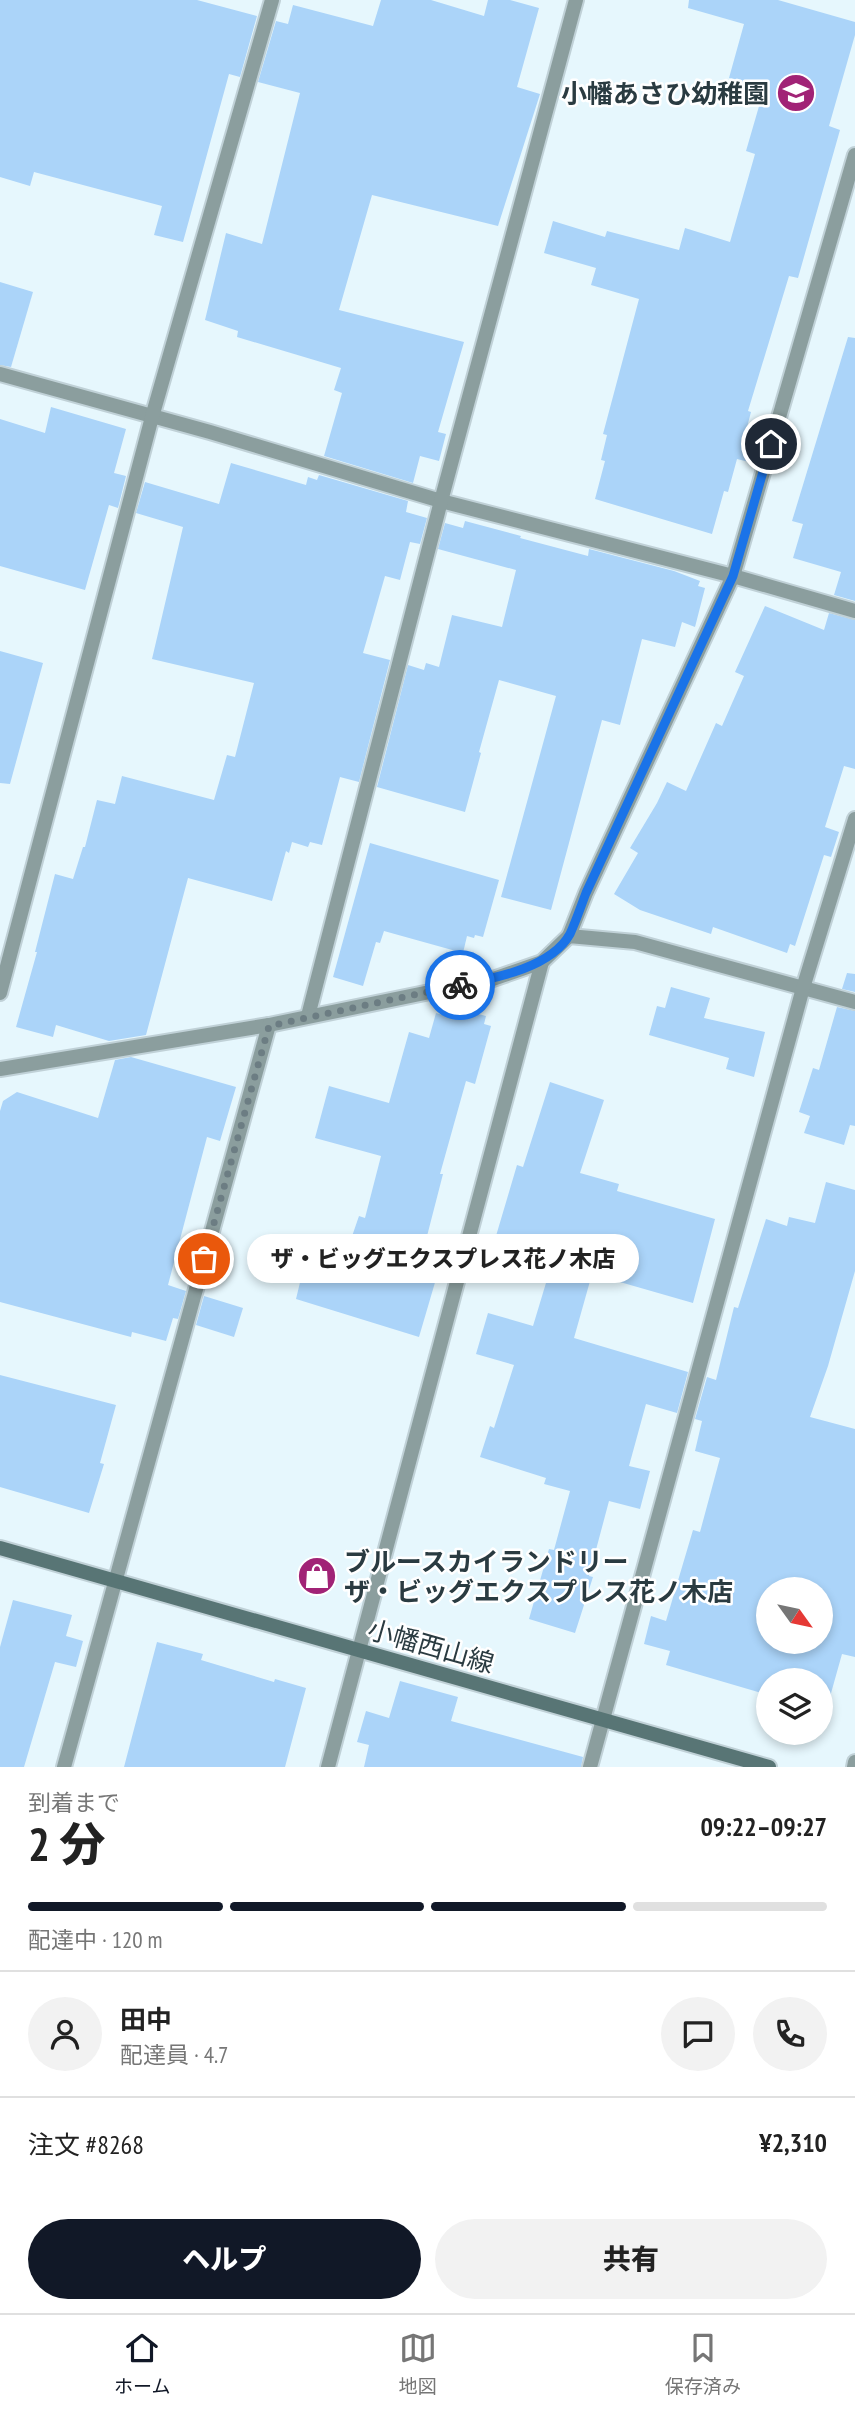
<!DOCTYPE html>
<html lang="ja">
<head>
<meta charset="utf-8">
<style>
	:root { --surface:#fff; --page:#f2f2f2; --text:#222; --muted:#767676; --line:#e0e0e0; --accent:#111827 }
	body { margin:0; font-family:"PT Sans Narrow","Noto Sans JP",sans-serif; background:var(--page); color:var(--text); height:100vh; display:flex; flex-direction:column; font-size:26px; white-space:nowrap }
	* { box-sizing:border-box; margin:0 }
	p { font-size:23px; color:var(--muted) }
	.icon { flex:none; width:38px; height:38px; fill:none; stroke:currentColor; stroke-width:2; stroke-linecap:round; stroke-linejoin:round }
	.map { position:relative; height:1767px; overflow:hidden }
	.side { display:flex; flex-direction:column; background:var(--surface); flex:1 }
	.side>* { flex:none }
	.needle { width:46px; rotate:123deg }
	.buttons { position:absolute; left:756px; top:1577px; display:grid; gap:14px }
	.buttons a { display:grid; place-items:center; width:77px; height:77px; border-radius:50%; background:var(--surface); box-shadow:0 4px 10px #0003; font-size:35px }
	.pin { position:absolute; display:grid; place-items:center; width:60px; height:60px; color:#fff; margin:-30px; border:4px solid #fff; border-radius:50%; box-shadow:0 2px 7px #0007 }
	.courier { position:absolute; display:grid; place-items:center; width:70px; height:70px; margin:-35px; border:5px solid #1a73e8; border-radius:50%; background:#fff; color:#222; box-shadow:0 2px 9px #0007 }
	.bubble { position:absolute; height:49px; border-radius:24px; background:var(--surface); box-shadow:0 4px 10px #0003; font-size:23px; font-weight:800; line-height:49px; text-align:center }
	.headline em { font-style:normal; font-weight:800 }
	.headline div { display:flex; flex-direction:column-reverse }
	.headline { display:flex; align-items:center; justify-content:space-between; height:119px; padding:0 28px }
	h1 { font-size:46px; font-weight:800; line-height:52px }
	.bar { display:grid; grid-template-columns:repeat(4,1fr); gap:10px 7px; align-content:center; height:84px; padding:0 28px }
	.bar i { height:9px; border-radius:5px; background:var(--line) }
	.bar .active { background:var(--accent) }
	.bar p { grid-column:span 4 }
	.line { display:flex; align-items:center; gap:18px; padding:0 28px; border-top:2px solid var(--line) }
	.line div { flex:1 }
	.round { display:grid; place-items:center; flex:none; width:74px; height:74px; border-radius:37px; background:var(--page) }
	.cta { display:flex; gap:14px; margin-top:auto; padding:14px 28px }
	.cta a { flex:1; height:80px; border-radius:42px; background:var(--accent); color:#fff; font-size:28px; font-weight:800; line-height:80px; text-align:center }
	.cta a+a { background:var(--page); color:var(--text) }
	.dock { display:flex; justify-content:space-around; align-items:center; height:98px; border-top:2px solid var(--line); background:var(--surface); font-size:19px; color:var(--muted) }
	.dock a { display:grid; justify-items:center; gap:4px }
	.dock .active { color:var(--accent) }
	.map>svg:first-child { display:block }
</style>
</head>
<body>
<div class="map">
<svg width="855" height="1767" viewBox="0 0 855 1767">
	<rect width="100%" height="100%" fill="#e6f7fd"/>
	<!-- building -->
	<g fill="#abd4f9" fill-rule="evenodd">
		<path d="M0,0H197L257,16L240,77L229,74L183,242L154,235L162,206L34,172L30,186L0,177Z"/>
		<path d="M381,0H431L484,16L488,0H510L539,8L517,87L540,94L498,226L372,195L339,310L464,342L438,432L446,434L439,461L420,456L413,483L324,456L342,393L334,390L341,368L237,337L238,331L205,320L226,233L262,244L300,93L258,82L276,21L288,24L293,5L373,26Z"/>
		<path d="M689,0H778L855,22V35L829,126L840,130L798,278L789,276L748,411L751,412L746,431L757,434L749,462L737,459L728,492L724,491L712,534L595,499L605,461L601,460L607,435L603,434L639,299L591,285L596,268L544,253L553,221L605,237L607,231L679,250L685,228L730,242L755,154L746,151L764,89L729,78L744,24L688,8Z"/>
		<path d="M0,282L33,292L11,367L0,365Z"/>
		<path d="M848,337L855,338V601L834,595L841,572L793,558L803,524L792,521Z"/>
		<path d="M51,407L126,429L114,473L126,476L118,508L109,505L85,590L0,566V419L45,433Z"/>
		<path d="M231,463L306,485L308,477L317,480L319,475L408,501L406,512L427,518L420,544L410,542L400,580L385,576L363,653L390,660L359,782L340,777L322,845L310,842L308,847L292,842L289,853L286,851L272,901L188,878L146,1035L109,1041L56,1025L53,1037L16,1027L37,952H35L55,874L73,879L83,847H85L97,800L115,804L122,776L214,800L227,755L235,757L254,683L152,659L183,527L136,513L145,482L219,504Z"/>
		<path d="M465,521L521,536L520,538L588,556L589,549L674,571L700,581L698,586L705,588L695,627L682,622L675,647L642,639L620,725L602,720L551,910L501,897L556,696L499,680L479,752L481,753L465,812L377,787L408,665L424,670L426,663L439,667L452,615L502,627L516,570L438,549L445,523L463,528Z"/>
		<path d="M765,606L824,630L829,613L855,620V769L844,766L825,827L839,832L831,857L824,855L795,946L790,944L787,953L713,927L711,934L640,910L614,894L638,853L630,848L657,803L667,782L686,791L716,723L722,726L744,676L735,672Z"/>
		<path d="M0,651L43,663L10,784L0,783Z"/>
		<path d="M370,843L499,880L483,937L475,935L474,938L467,936L463,953L384,931L380,943L376,942L363,986L333,977Z"/>
		<path d="M847,973L855,974V992L842,989Z"/>
		<path d="M671,987L710,998L704,1018L765,1032L754,1077L726,1069L729,1058L649,1035L657,1006L665,1008Z"/>
		<path d="M837,1007L855,1011V1126L850,1125L844,1145L804,1133L810,1116L799,1112L813,1068L819,1070Z"/>
		<path d="M459,1009L486,1016L484,1024L491,1026L475,1084L466,1081L440,1174H443L426,1240L446,1245L419,1337L296,1299L311,1237L349,1245L359,1216L365,1218L381,1156L315,1138L329,1086L389,1103L409,1032L429,1038L436,1013L456,1019Z"/>
		<path d="M131,1057L236,1087L220,1141L207,1137L168,1285L186,1291L178,1319L173,1318L166,1341L132,1332L131,1337L0,1302V1111L3,1101L17,1092L98,1118L115,1060Z"/>
		<path d="M550,1082L604,1100L580,1173L619,1184L617,1191L715,1219L693,1303L592,1274L574,1338L688,1372L677,1413L646,1404L629,1466L650,1471L640,1509L609,1501L589,1576L593,1577L575,1633L529,1619L549,1549L554,1550L570,1491L544,1484L546,1478L480,1457L490,1426L494,1428L514,1365L476,1354L488,1313L533,1326L552,1263L493,1246L517,1165L523,1167Z"/>
		<path d="M826,1182L855,1190V1271L828,1366L810,1417L855,1429V1657L842,1654L826,1711L821,1710V1680H768V1695L666,1665L670,1651L644,1644L651,1616L666,1621L693,1530L700,1532L720,1458L695,1451L702,1421L695,1419L707,1377L716,1380L734,1307L738,1308L766,1219L787,1226L789,1217L815,1223ZM768,1589H821V1642H768Z"/>
		<path d="M204,1296L243,1308L234,1337L196,1325Z"/>
		<path d="M0,1375L116,1405L100,1463L104,1464L89,1513L0,1487Z"/>
		<path d="M13,1600L72,1615L66,1636L83,1641L76,1667L55,1662L24,1767H0V1647Z"/>
		<path d="M157,1642L203,1654L201,1660L274,1682L275,1679L306,1688L285,1767H124Z"/>
		<path d="M400,1681L458,1697L451,1721L583,1757L581,1767H364L369,1745L357,1742L366,1711L389,1718Z"/>
	</g>
	<g fill="none" stroke-linecap="round" stroke-linejoin="round">
		<!-- street casing -->
		<g stroke="#c0d1d7" stroke-width="18">
			<g id="street">
				<path d="M0,374L210,432L441,501L733,576L855,611"/>
				<path d="M569,936L586,893L733,576L855,155"/>
				<path d="M0,993L152,417L272,0"/>
				<path d="M308,1016L441,501L576,0"/>
				<path d="M0,1069L269,1025L493,979L542,962L569,936L635,942L855,1002"/>
				<path d="M64,1767L269,1025"/>
				<path d="M328,1767L542,962"/>
				<path d="M590,1767L803,988L855,819"/>
				<path d="M854,1767L855,1762"/>
			</g>
		</g>
		<!-- secondary casing -->
		<g stroke="#c0d1d7" stroke-width="18">
			<path id="secondary" d="M0,1548L769,1767"/>
		</g>
		<!-- street -->
		<use href="#street" stroke="#8b9e9e" stroke-width="14"/>
		<!-- secondary -->
		<use href="#secondary" stroke="#587575" stroke-width="14"/>
	</g>
	<g fill="none" stroke-linecap="round" stroke-linejoin="round">
		<!-- done -->
		<path stroke="#6c7d83" stroke-width="7" stroke-dasharray="0 12.6" d="M204,1259L269,1026L460,985"/>
		<!-- route -->
		<path stroke="#1a73e8" stroke-width="9" d="M460,985C495,978 551,968 570,934C576,921 581,906 586,893L733,576L771,444"/>
	</g>
	<!-- icons -->
	<defs>
		<g id="school-disc" transform="scale(2.0125)"><circle r="9.5" fill="#a12376" stroke="#fff"/><path d="M0-5L7-2L0 1L-7-2ZM-4 1L0 2.5L4 1V4Q0 6-4 4Z" fill="#fff"/></g>
		<g id="shop-disc" transform="scale(2.0125)"><circle r="9.5" fill="#a12376" stroke="#fff"/><path d="M-5-2.5h2.3a2.7 3.5 0 0 1 5.4 0H5L5.5 6h-11ZM-1.5-2.5h3a1.5 2.3 0 0 0-3 0Z" fill="#fff"/></g>
	</defs>
	<g fill-rule="evenodd">
		<use href="#school-disc" x="796" y="93"/>
		<use href="#shop-disc" x="317" y="1576"/>
	</g>
	<g text-anchor="middle" dominant-baseline="central" stroke-width="5" stroke-linejoin="round" paint-order="stroke">
		<!-- poi labels -->
		<g font-size="26" font-weight="bold" fill="#2a3b41" stroke="#fff" text-anchor="end">
			<text x="769" y="93">小幡あさひ幼稚園</text>
			<text x="344" y="1561" text-anchor="start">ブルースカイランドリー<tspan x="344" dy="30">ザ・ビッグエクスプレス花ノ木店</tspan></text>
		</g>
		<!-- street labels -->
		<g font-size="26" fill="#2a3b41" stroke="#fff">
			<text transform="translate(431 1646) rotate(16)">小幡西山線</text>
		</g>
	</g>
</svg>
<div class="buttons">
<a><svg class="needle" viewBox="-14 -14 28 28"><path d="M0-13l5 13h-10z" fill="#e53935"/><path d="M0 13l5-13h-10z" fill="#767676"/></svg></a>
<a><svg class="icon" aria-label="layers" viewBox="0 0 24 24"><path d="M12 4l9 5-9 5-9-5zM3 14l9 5 9-5"/></svg></a>
</div>
<div class="pin" style="left:204px;top:1259px;background:#ea580c"><svg class="icon" aria-label="bag" viewBox="0 0 24 24"><path d="M5 8h14l-1 12H6zM9 8a3 3 0 0 1 6 0"/></svg></div>
<div class="pin" style="left:771px;top:444px;background:#1f2937"><svg class="icon" aria-label="home" viewBox="0 0 24 24"><path d="M3 11l9-7 9 7M6 9v11h12V9"/></svg></div>
<div class="courier" style="left:460px;top:985px"><svg class="icon" aria-label="bike" viewBox="0 0 24 24"><circle cx="6" cy="16" r="4"/><circle cx="18" cy="16" r="4"/><path d="M6 16l4-8h5l3 8M10 8l3 8H6M13 5h3"/></svg></div>
<div class="bubble" style="left:247px;top:1234px;width:392px">ザ・ビッグエクスプレス花ノ木店</div>
</div>
<section class="side">
<div class="headline"><div><h1>2 分</h1><p>到着まで</p></div><em>09:22–09:27</em></div>
<div class="bar"><i class="active"></i><i class="active"></i><i class="active"></i><i></i><p>配達中 · 120 m</p></div>
<div class="line" style="height:126px"><a class="round"><svg class="icon" aria-label="person" viewBox="0 0 24 24"><circle cx="12" cy="8" r="4"/><path d="M4 21q1-7 8-7t8 7"/></svg></a><div><b>田中</b><p>配達員 · 4.7</p></div><a class="round"><svg class="icon" aria-label="chat" viewBox="0 0 24 24"><path d="M4 5h16v11H9l-5 4z"/></svg></a><a class="round"><svg class="icon" aria-label="phone" viewBox="0 0 24 24"><path d="M5 4h4l2 5-3 2q2 4 5 5l2-3 5 2v4C11 20 4 13 5 4z"/></svg></a></div>
<div class="line" style="height:91px"><div>注文 #8268</div><b>¥2,310</b></div>
<div class="cta"><a>ヘルプ</a><a>共有</a></div>
</section>
<nav class="dock">
<a class="active"><svg class="icon" aria-label="home" viewBox="0 0 24 24"><path d="M3 11l9-7 9 7M6 9v11h12V9"/></svg>ホーム</a>
<a><svg class="icon" aria-label="map" viewBox="0 0 24 24"><path d="M3 6l6-2 6 2 6-2v14l-6 2-6-2-6 2zM9 4v14M15 6v14"/></svg>地図</a>
<a><svg class="icon" aria-label="saved" viewBox="0 0 24 24"><path d="M7 4h10v16l-5-4-5 4z"/></svg>保存済み</a>
</nav>
</body>
</html>
